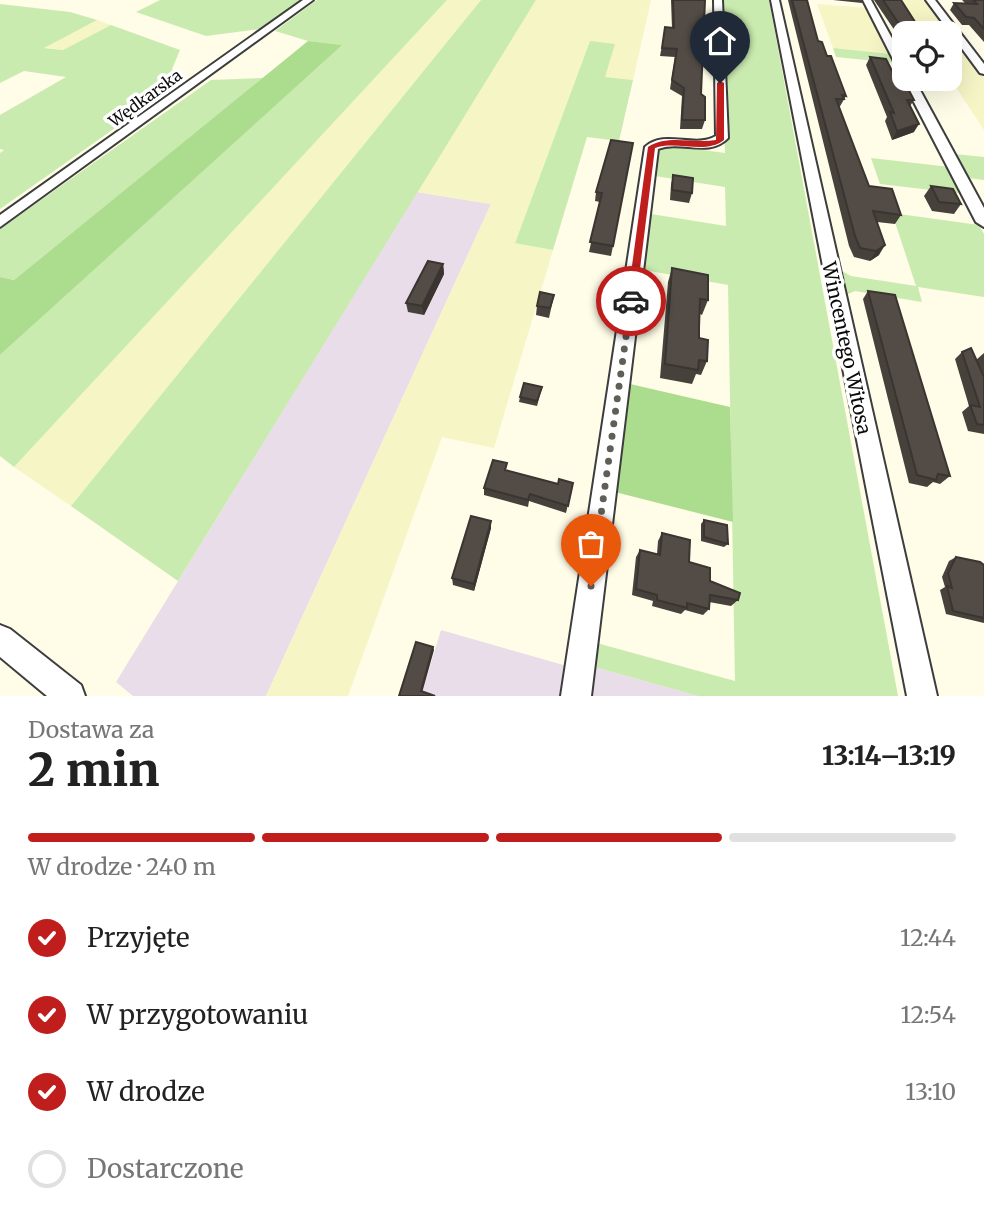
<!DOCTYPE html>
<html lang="pl">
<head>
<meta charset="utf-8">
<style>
	:root { --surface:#fff; --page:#f2f2f2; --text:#222; --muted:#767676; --line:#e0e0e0; --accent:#c01e1c }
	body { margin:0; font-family:Merriweather,serif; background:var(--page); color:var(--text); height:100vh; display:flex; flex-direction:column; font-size:26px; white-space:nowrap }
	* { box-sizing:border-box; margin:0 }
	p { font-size:23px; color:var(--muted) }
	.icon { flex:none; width:38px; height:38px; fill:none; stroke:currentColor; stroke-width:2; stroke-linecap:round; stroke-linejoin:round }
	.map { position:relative; height:696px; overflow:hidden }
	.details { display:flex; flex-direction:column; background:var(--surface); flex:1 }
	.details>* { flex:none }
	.controls { position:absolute; left:892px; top:21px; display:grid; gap:14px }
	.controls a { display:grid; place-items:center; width:70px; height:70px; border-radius:14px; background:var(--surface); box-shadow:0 7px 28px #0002; font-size:35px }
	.pin { position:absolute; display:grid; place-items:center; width:60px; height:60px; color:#fff; margin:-72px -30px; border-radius:50% 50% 50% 0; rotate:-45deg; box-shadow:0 0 7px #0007 }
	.pin .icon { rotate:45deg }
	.courier { position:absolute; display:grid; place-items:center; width:70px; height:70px; margin:-35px; border:5px solid #c01e1c; border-radius:50%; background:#fff; color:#222; box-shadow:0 2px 9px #0007 }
	.summary em { font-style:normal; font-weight:800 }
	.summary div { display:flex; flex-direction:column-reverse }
	.summary { display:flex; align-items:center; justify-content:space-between; height:119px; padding:0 28px }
	h1 { font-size:46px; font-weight:800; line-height:52px }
	.bar { display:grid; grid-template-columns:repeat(4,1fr); gap:10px 7px; align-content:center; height:84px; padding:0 28px }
	.bar i { height:9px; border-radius:5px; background:var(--line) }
	.bar .current { background:var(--accent) }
	.bar p { grid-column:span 4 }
	ol { padding:0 28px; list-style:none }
	li { display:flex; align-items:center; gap:21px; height:77px }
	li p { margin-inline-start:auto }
	li .icon { padding:7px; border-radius:50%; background:var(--accent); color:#fff; stroke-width:4 }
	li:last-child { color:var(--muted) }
	li i { width:38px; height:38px; border:4px solid var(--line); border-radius:50% }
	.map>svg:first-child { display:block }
</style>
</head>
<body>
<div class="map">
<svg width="984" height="696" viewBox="0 0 984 696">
	<rect width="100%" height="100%" fill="#fffce7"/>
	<!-- industrial -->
	<g fill="#e9ddea">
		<path d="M417,192L491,204L266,696H133L116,682Z"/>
		<path d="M441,630L567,666L562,696H421Z"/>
		<path d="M591,666L698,696H587Z"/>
	</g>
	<!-- farmland -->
	<g fill="#f6f5c6">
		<path d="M447,0H481L71,506L14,467Z"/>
		<path d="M536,0H651L633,80L605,77L590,41L515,242L553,250L494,448L442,437L348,696H266L491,204L417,192Z"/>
		<path d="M899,0H926L984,74V130L950,78V33H921Z"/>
		<path d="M817,4L868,8L891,54L833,48Z"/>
		<path d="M97,20L111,25L63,50L43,47Z"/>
	</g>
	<!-- green -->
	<g fill="#caebaf">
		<path d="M160,0H300L260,29L206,36L136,12Z"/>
		<path d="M317,0H447L14,467L0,456V355L341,45L308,41L275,31Z"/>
		<path d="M481,0H536L178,581L71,506Z"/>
		<path d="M721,0H769L898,696H698L591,666L593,642L735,681L728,285L644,270L651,214L726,226L725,187L655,176L659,147L666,145L725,153Z"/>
		<path d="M0,4L70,12L97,20L44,48L63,50L111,25L180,50L172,69L186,78L0,209V153L4,150L0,149V115L66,77L24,71L0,83Z"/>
		<path d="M590,41L615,44L605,77L633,80L619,141L587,137L553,250L515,243Z"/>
		<path d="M833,48L891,54L896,63L836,57Z"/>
		<path d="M263,78L14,280L0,277V229L211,80Z"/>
		<path d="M955,154L984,157V180L969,178Z"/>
		<path d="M871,158L950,167L965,194L880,184Z"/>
		<path d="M892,213L979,225L984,234V297L918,287L922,302L855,291L846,295L840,270L851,276L916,286Z"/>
	</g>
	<!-- forest -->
	<g fill="#acdc8e">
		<path d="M308,41L342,45L0,355V277L14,280Z"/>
		<path d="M630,384L730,407L733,522L615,492Z"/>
	</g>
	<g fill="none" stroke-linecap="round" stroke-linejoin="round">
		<!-- minor casing -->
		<g stroke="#3d3d3d" stroke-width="4">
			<g id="minor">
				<path d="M303,0H313L0,227V215Z"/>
				<path d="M714,0H722L728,138C708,158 682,140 658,149L591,696H561L645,147C665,129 694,149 716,136Z"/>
				<path d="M771,0H779L937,696H907Z"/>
				<path d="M863,0H871L905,62V76L900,73Z"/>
				<path d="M926,0H935L984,64V74L980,73Z"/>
				<path d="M904,77L914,79L984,208V227L976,222L902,79Z"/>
				<path d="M0,625L10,629L81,685L85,696H47L0,657Z"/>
			</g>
		</g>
		<!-- minor -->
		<use href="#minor" fill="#fff" fill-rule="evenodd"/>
	</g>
	<!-- wall -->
	<g fill="#47413c">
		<path d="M671,0H705L701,94L705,120L702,129H680L682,96L670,89L675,57L660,56L664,35L672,28Z"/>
		<path d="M788,0H807L818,41L827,56L846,96L839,108L869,186L901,215L895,224L877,222L879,255L870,261L854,257L849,246Z"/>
		<path d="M833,0H863L862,3Z"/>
		<path d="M874,0H901L917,25L913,33L895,31Z"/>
		<path d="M962,0H984V42L969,25H962L950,10L954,3H965Z"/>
		<path d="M870,57L894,75L914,100L910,106L914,132L892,140L885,121L887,117L866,65Z"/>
		<path d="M633,143L611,256L589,252L600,202L595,201L596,192Z"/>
		<path d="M673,175L692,193L689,203L670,200L671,185Z"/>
		<path d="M931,186L961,204L954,214L932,211L924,196Z"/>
		<path d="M443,264L444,274L424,315L408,312L406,303Z"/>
		<path d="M672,268L708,300L702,315L700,314L699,338L707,361L701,375L696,374L692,384L660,378L668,282Z"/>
		<path d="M868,291L950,476L940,484L933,482L927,487L909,483L863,299Z"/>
		<path d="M554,295L549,318L536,315L537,306Z"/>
		<path d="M962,352L976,360L984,353V434L968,431L962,412L969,406L955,359Z"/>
		<path d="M541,391L537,406L519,402L520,397Z"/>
		<path d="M507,471L558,484L573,483L566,513L529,501L528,507L484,495V488Z"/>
		<path d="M704,520L728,544L724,547L701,541V524Z"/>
		<path d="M491,521V528L474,591L453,585L452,578Z"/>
		<path d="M662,533L689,562L710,581L738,600L731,606L709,602V609L703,615L685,610L681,614L652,606L653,601L632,595L636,557L640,550L657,554L658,541Z"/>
		<path d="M956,557L984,565V623L946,614L940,590L945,587L942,577L949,561Z"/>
	</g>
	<!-- shaded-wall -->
	<g fill="#3a3531">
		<path d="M919,124L914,132L892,140L897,131Z"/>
		<path d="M885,245L879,255L870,261L876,251Z"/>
		<path d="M443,264L444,274L424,315L422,306Z"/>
		<path d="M491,521V528L474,591V584Z"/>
		<path d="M433,647L434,650L422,693L421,691Z"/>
	</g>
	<!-- building -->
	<g fill="#534c46" stroke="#3a3531" stroke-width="2">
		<path d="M673,0H705L701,94L705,97V120H682L684,88L672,80L677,49L662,48L665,27L674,28Z"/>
		<path d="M792,0H807L818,41L822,42L827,56H831L846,96L842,95L844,99H836L869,186L892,189L901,215L873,211L885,245L876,251L860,248L855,236Z"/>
		<path d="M883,0H901L917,25L899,24Z"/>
		<path d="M973,0H984V29L974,18L966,17L954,3L977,4Z"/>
		<path d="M870,57L886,59L894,75H901L914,100H907L919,124L897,131L890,112L894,113Z"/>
		<path d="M611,140L633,143L613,246L590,242L602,193L596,192Z"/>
		<path d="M673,175L693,178L692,193L672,190Z"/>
		<path d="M931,186L953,189L961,204L939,202Z"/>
		<path d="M428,261L443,264L422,306L406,303Z"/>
		<path d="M672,268L708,275V300L700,299L699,328V338L708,340L707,361L699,360L698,370L665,364Z"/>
		<path d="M868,291L895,295L950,476L938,474L936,480L917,475Z"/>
		<path d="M540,292L554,295L550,308L537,306Z"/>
		<path d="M971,348L984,377V425L977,424L970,405L980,407L962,352Z"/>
		<path d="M524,383L542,387L537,401L520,397Z"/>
		<path d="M493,460L507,463L505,470L558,484L559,479L573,483L568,506L530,494L528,500L484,488Z"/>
		<path d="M471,516L491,521L474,584L452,578Z"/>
		<path d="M704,520L727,525L728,544L704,537Z"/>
		<path d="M662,533L690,540L689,562L710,568V581L740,593L738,600L710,595L709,609L687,603V608L657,600V595L636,589L640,550L660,555Z"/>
		<path d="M956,557L980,562L984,565V618L953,611L947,586L952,588L948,573Z"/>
		<path d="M416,642L433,647L421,691L435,696H399Z"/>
	</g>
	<!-- route -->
	<path fill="#c01e1c" d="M720,81L724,83V140C705,155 677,140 655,148L636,301L627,303L648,147C668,134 693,144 716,140L717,83Z"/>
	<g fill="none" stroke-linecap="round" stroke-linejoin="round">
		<!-- done -->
		<path stroke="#605f57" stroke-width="7" stroke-dasharray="0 12.6" d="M591,586L631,301"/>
	</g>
	<g text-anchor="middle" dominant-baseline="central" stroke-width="7" stroke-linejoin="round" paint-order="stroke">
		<!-- far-street labels -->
		<g font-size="16" fill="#0a0a0a" stroke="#fff">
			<text transform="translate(145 98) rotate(-36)">Wędkarska</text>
		</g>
		<!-- street labels -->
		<g font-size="19" fill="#0a0a0a" stroke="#fff">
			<text transform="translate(847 348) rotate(78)">Wincentego Witosa</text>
		</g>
	</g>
</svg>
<div class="controls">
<a><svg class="icon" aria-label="locate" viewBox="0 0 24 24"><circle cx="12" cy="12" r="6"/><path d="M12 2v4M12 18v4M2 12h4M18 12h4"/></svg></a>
</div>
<div class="pin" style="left:591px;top:586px;background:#ea580c"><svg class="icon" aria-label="bag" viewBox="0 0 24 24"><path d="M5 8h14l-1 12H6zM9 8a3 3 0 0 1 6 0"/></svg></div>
<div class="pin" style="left:720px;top:83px;background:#1f2937"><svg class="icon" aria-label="home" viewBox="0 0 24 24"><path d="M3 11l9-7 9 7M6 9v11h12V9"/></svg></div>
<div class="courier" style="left:631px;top:301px"><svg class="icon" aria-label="car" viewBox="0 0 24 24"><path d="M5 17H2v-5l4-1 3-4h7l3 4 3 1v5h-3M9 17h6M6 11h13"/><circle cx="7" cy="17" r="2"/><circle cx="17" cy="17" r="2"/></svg></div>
</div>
<section class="details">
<div class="summary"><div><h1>2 min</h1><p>Dostawa za</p></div><em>13:14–13:19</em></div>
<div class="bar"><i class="current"></i><i class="current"></i><i class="current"></i><i></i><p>W drodze · 240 m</p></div>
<ol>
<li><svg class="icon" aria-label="check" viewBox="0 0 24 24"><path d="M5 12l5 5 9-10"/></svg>Przyjęte<p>12:44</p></li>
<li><svg class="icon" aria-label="check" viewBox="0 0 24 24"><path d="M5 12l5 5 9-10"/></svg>W przygotowaniu<p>12:54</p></li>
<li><svg class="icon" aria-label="check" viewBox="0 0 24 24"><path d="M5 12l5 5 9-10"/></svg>W drodze<p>13:10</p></li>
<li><i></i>Dostarczone</li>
</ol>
</section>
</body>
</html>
